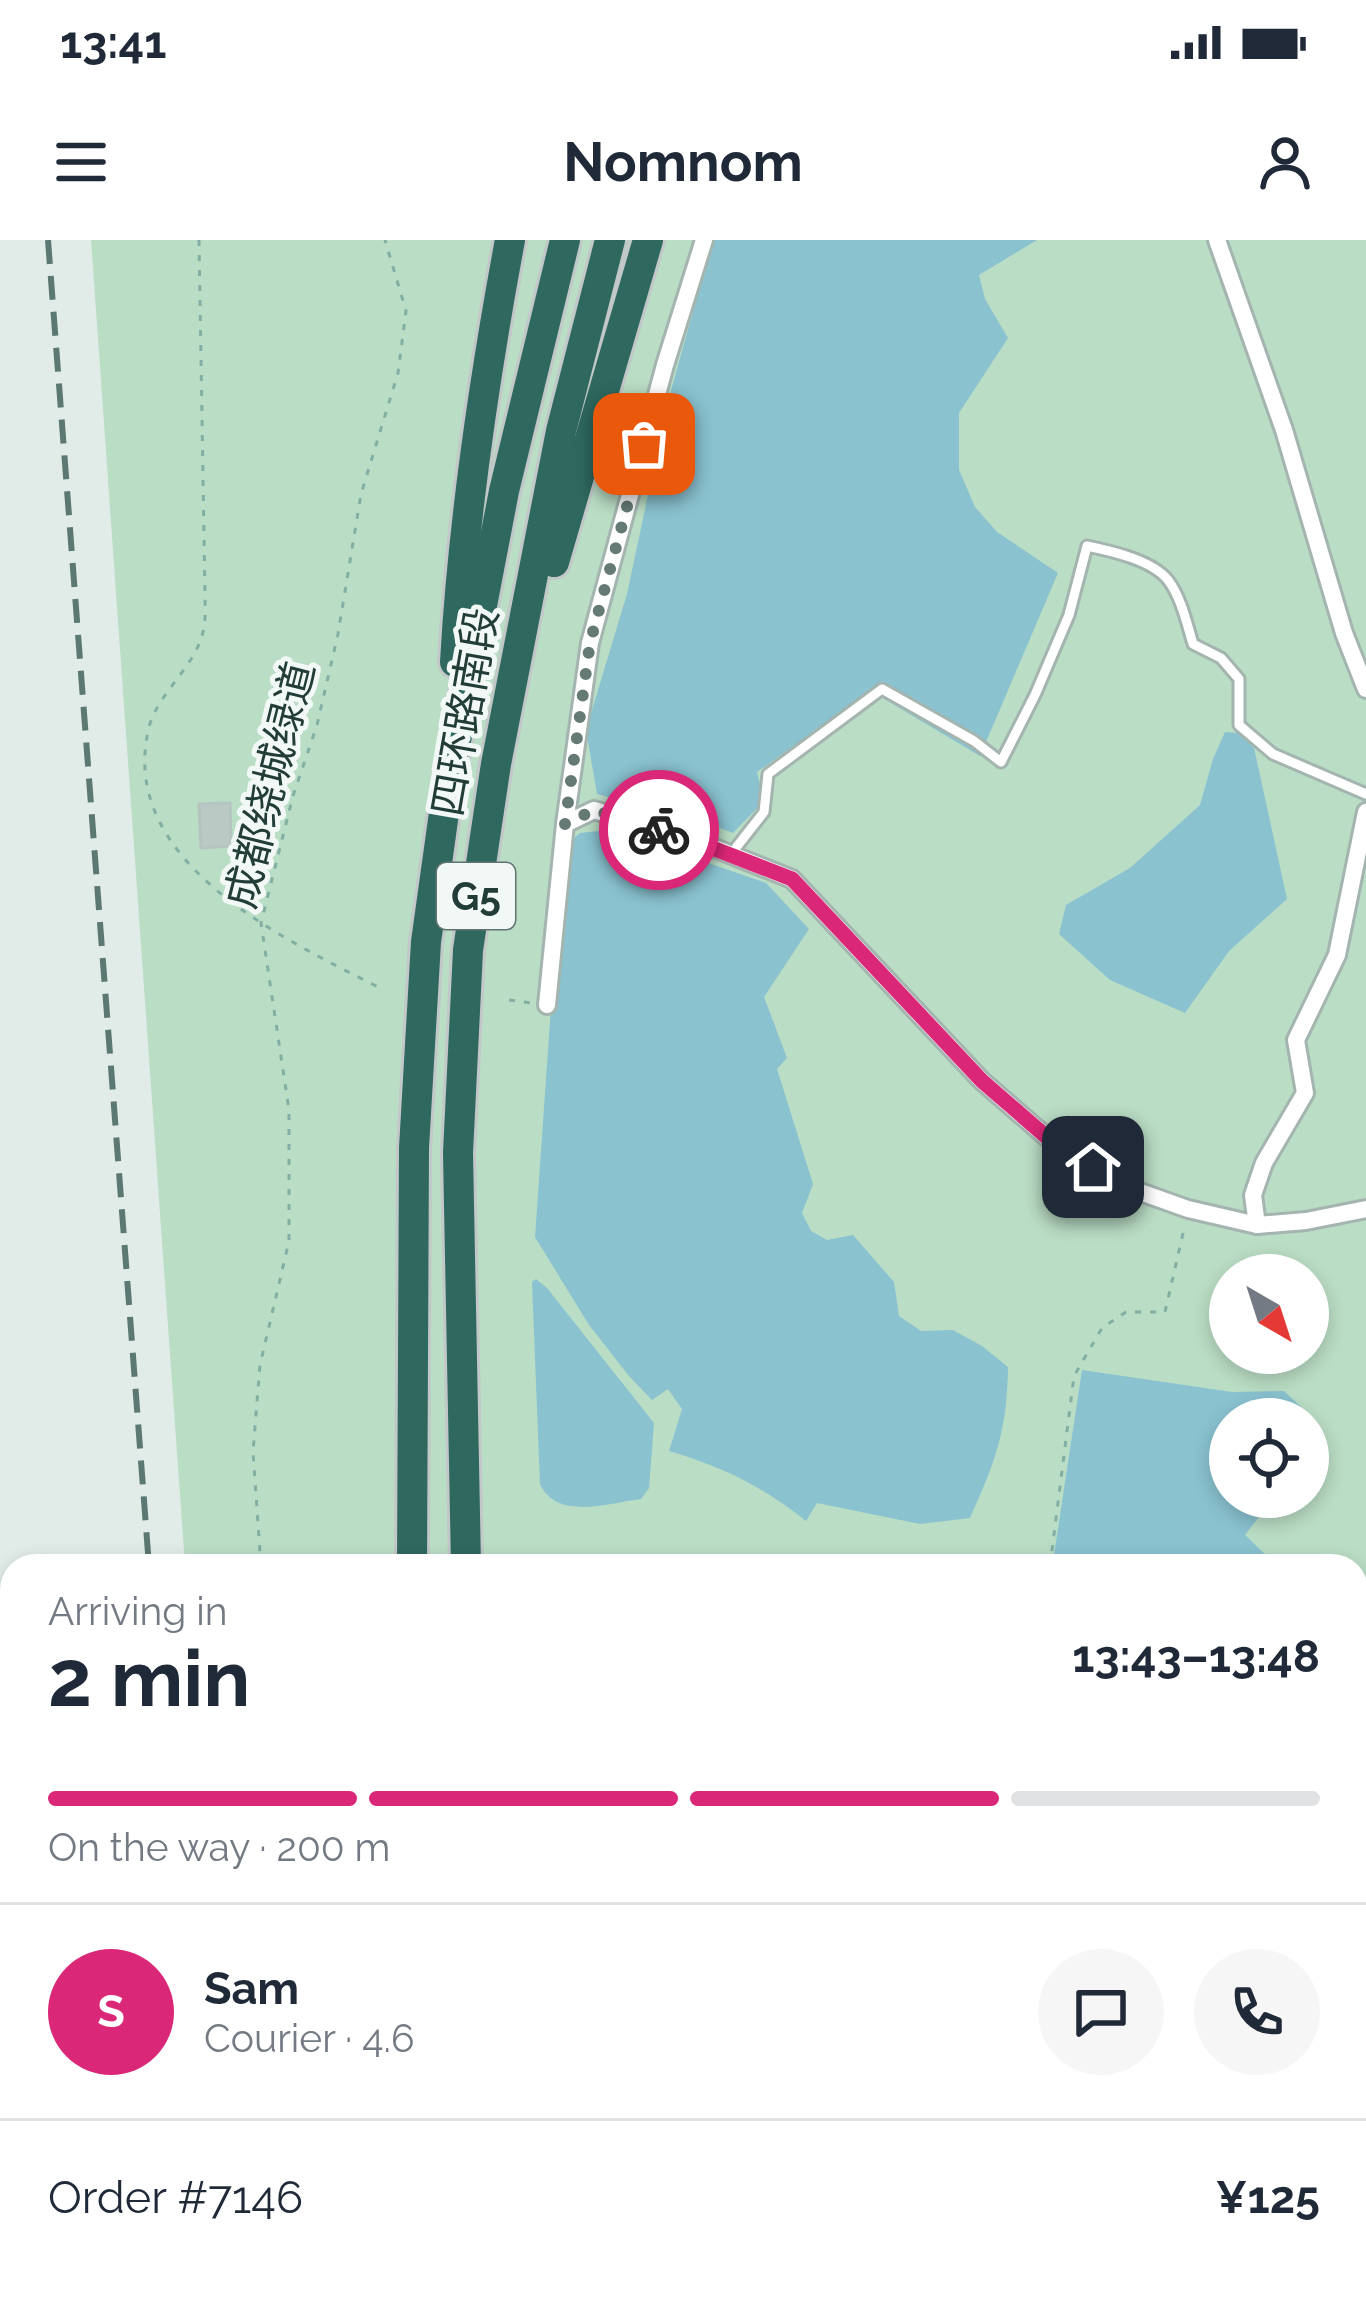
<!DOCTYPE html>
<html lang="en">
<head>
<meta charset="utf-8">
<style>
	:root { --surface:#fff; --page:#f6f6f7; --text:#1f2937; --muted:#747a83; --line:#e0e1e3; --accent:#db2777 }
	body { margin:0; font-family:Raleway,"Noto Sans SC",sans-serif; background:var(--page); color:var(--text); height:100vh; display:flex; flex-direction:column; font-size:45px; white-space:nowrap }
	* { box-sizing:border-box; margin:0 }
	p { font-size:39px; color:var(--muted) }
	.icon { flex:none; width:66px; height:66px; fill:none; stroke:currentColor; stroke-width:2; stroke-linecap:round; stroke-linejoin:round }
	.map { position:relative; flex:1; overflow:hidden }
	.panel { position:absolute; left:0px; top:1314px; width:1368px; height:747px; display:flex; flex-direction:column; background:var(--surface); border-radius:36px 36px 0 0; box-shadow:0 6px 18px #0003 }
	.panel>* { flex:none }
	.needle { width:78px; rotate:141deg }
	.controls { position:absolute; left:1209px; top:1014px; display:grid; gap:24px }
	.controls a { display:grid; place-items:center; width:120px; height:120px; border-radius:50%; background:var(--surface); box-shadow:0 6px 18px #0003; font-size:60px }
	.pin { position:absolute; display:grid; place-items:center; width:102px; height:102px; color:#fff; margin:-51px; border-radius:24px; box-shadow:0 6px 18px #0006 }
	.courier { position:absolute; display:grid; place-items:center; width:120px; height:120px; margin:-60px; border:9px solid #db2777; border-radius:50%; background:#fff; color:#222; box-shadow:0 3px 15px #0007 }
	.overview em { font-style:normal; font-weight:700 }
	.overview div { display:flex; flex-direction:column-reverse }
	.overview { display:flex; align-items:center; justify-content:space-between; height:204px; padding:0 48px }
	h1 { font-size:78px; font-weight:700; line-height:90px }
	.bar { display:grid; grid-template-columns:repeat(4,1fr); gap:18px 12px; align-content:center; height:144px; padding:0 48px }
	.bar i { height:15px; border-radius:9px; background:var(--line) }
	.bar .on { background:var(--accent) }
	.bar p { grid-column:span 4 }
	.line { display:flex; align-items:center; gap:30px; padding:0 48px; border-top:3px solid var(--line) }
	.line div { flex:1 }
	.round { display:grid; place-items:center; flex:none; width:126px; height:126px; border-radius:63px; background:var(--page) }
	.status { display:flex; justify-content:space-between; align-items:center; height:84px; padding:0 60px; background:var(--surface); direction:ltr }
	.status svg { height:33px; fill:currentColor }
	header { display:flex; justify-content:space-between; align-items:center; height:156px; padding:0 48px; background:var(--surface); font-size:54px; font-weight:700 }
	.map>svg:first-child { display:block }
</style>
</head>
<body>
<div class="status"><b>13:41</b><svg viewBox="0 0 49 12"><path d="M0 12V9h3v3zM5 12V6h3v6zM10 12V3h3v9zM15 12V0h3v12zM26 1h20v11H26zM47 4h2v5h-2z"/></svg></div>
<header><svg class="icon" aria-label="menu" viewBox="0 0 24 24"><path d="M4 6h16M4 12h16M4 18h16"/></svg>Nomnom<svg class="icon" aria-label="person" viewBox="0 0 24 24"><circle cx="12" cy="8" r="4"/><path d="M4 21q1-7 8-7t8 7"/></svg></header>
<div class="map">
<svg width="1366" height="2060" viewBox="0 0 1366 2060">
	<rect width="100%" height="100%" fill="#e1ece8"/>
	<!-- green -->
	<path fill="#baddc5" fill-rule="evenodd" d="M91,0H1366V2060H229L228,2049H1356V1326H185ZM1230,1035H1308V1113H1230ZM1230,1179H1308V1257H1230Z"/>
	<!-- water -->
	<g fill="#8ac2d0">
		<path d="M713,0H1037L979,35L985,59L1008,98L959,173V230L975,267L997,292L1058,333L980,516L871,451L757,532L764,561L733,593L704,582L691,617L766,643L809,689L764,757L787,818L777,829L813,944L802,973L811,991L827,1000L853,995L894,1042L899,1076L921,1091L953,1090L982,1106L1008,1127C1007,1191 996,1220 970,1278L920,1284L817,1263L806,1281C762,1246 723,1227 669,1211L682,1169L668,1149L652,1160L629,1136L589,1085L535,997L562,609L580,593L598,591L680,615L690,578L597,554L586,490L627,354L667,165Z"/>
		<path d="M1225,492L1251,494L1287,659L1229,711L1185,773L1110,740L1059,694L1066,665L1130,628L1200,565L1213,519Z"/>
		<path d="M536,1039L547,1048L654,1183L649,1248L641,1259C608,1263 557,1281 540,1244L532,1042Z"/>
		<path d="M1082,1130L1232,1152L1284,1151L1314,1179L1308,1186V1179H1230V1257H1268L1262,1273L1245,1295L1274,1323L1271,1326H1074L1054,1315Z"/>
		<path d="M645,2049H1029L1032,2060H647Z"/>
	</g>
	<!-- building -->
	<path fill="#bac9c4" stroke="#b4c5bf" stroke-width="3" d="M230,563L231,606L201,608L199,564Z"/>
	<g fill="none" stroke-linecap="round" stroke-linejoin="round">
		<!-- service casing -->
		<g stroke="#a4b4af" stroke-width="15">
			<g id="service">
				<path d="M731,614L764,572L768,534L882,449L974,501L1001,522L1035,455L1069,375L1087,306C1111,311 1152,320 1168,340C1181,357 1187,384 1193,404L1221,418L1239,439V485L1273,514L1366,554"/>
				<path d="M0,1852L12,1854"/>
				<path d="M1090,2049V2060"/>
				<path d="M1339,2049L1341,2052L1366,2055"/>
				<path d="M1189,2060L1200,2049"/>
			</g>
		</g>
		<!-- minor casing -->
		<g stroke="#a4b4af" stroke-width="22">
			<g id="minor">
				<path d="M1217,0L1284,190L1344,393L1366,449"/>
				<path d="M565,584L590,403L665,125L704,0"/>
				<path d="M547,765L565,584L594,570L697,601L792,639L982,841L1057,906L1129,948L1188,969L1257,985L1306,981L1366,969"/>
				<path d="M1257,985L1253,955L1264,923L1305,853L1296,800L1337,715L1366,572"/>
			</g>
		</g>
		<!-- motorway casing -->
		<g stroke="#c1c8c7" stroke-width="36">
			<g id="motorway">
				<path d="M554,322L648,0"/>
				<path d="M455,422C463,281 484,139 510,0"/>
				<path d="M412,1326L414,908L426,702L449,537L504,251L565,0"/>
				<path d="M466,1326L458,913L468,710L496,524L561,191L610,0"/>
				<path d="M476,2049L478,2060"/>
				<path d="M534,2049L536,2060"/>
			</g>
		</g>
		<!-- path -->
		<g stroke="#82afa3" stroke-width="3" stroke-dasharray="6 9" stroke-linecap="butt">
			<path d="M199,0L205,355C205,367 206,381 203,392C195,427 158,453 149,487C116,621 282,698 378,747"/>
			<path d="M509,760L531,763"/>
			<path d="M261,1326L253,1212L260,1125L289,1001V870L261,683L293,556L317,485L338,394L361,254L398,133L406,71L385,0"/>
			<path d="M1050,1326L1074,1136L1102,1088L1126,1072H1165L1184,989"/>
			<path d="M1356,1718L1366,1724"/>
			<path d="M325,2049L326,2060"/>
			<path d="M406,2049L407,2060"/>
		</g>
		<!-- service -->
		<use href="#service" stroke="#fff" stroke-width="9"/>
		<!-- minor -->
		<use href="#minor" stroke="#fff" stroke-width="16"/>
		<!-- motorway -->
		<use href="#motorway" stroke="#2e685f" stroke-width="30"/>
		<!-- rail -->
		<g stroke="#5c7872" stroke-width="6" stroke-dasharray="24 12" stroke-linecap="butt">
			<path d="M48,0L149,1326"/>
			<path d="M187,2049V2060"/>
		</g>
	</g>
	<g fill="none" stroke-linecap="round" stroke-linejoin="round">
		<!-- done -->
		<path stroke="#657a75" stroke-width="12" stroke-dasharray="0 21.6" d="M644,204L590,403L565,584L594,570L659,590"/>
		<!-- route -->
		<path stroke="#db2777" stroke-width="15" d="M659,590L697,602L792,639L982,841L1057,906L1093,927"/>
	</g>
	<g text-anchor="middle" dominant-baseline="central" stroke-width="10" stroke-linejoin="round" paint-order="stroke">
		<!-- shield labels -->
		<rect fill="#f2f8f5" stroke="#607470" stroke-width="3" x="437" y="623" width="78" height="66" rx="9"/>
		<g font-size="39" font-weight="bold" fill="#223c37">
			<text x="476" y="656">G5</text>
		</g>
		<!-- street labels -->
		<g font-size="42" fill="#223c37" stroke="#f2f8f5">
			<text transform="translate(465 472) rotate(-80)">四环路南段</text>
			<text transform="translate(270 545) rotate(-76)">成都绕城绿道</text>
		</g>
	</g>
</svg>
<div class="controls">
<a><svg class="needle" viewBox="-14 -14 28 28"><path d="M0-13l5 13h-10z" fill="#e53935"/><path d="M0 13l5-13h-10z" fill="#747a83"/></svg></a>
<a><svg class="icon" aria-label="locate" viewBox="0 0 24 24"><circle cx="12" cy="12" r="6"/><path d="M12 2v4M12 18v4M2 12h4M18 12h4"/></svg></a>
</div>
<div class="pin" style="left:644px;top:204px;background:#ea580c"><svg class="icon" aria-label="bag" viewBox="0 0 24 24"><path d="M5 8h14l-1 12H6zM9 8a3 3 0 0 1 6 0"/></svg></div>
<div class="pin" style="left:1093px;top:927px;background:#1f2937"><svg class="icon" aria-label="home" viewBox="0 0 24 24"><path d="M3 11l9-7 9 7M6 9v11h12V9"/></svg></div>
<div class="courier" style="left:659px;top:590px"><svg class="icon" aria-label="bike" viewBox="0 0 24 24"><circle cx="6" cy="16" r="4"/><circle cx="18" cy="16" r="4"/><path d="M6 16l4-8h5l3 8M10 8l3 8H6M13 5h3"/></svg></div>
<section class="panel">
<div class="overview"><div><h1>2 min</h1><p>Arriving in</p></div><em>13:43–13:48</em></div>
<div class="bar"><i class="on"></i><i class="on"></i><i class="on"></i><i></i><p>On the way · 200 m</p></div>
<div class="line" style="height:216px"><b class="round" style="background:var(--accent);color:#fff">S</b><div><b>Sam</b><p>Courier · 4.6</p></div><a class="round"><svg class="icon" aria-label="chat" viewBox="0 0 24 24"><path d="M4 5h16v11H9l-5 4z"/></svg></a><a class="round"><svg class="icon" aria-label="phone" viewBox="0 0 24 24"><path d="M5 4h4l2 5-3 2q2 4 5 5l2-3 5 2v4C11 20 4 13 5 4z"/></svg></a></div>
<div class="line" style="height:156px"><div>Order #7146</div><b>¥125</b></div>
</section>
</div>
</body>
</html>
